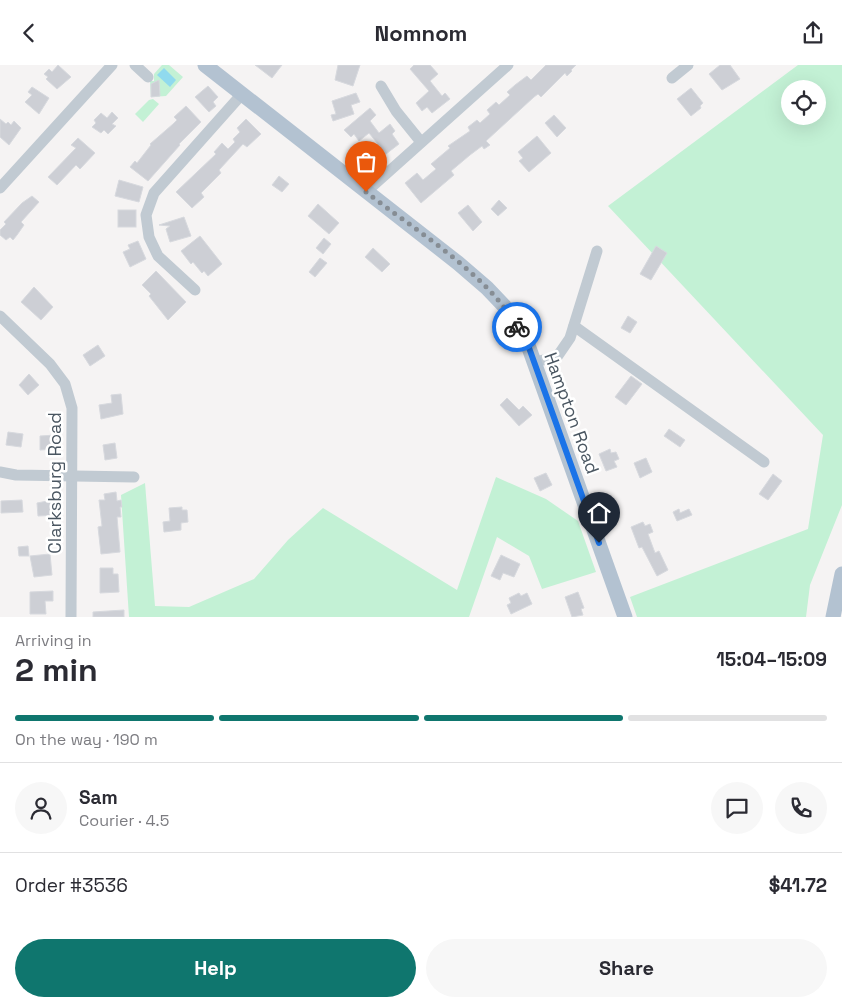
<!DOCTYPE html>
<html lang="en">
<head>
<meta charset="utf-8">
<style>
	:root { --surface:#fff; --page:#f7f7f7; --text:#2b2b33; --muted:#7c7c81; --line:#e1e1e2; --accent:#0f766e }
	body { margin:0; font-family:"Space Grotesk",sans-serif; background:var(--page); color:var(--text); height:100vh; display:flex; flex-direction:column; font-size:19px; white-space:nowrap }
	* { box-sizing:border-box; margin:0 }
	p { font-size:16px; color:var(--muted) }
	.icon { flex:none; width:28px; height:28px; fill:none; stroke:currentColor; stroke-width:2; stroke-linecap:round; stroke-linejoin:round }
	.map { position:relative; height:552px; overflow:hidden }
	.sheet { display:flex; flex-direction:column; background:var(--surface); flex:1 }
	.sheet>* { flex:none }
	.buttons { position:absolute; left:781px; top:15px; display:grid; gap:10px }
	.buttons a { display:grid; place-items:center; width:45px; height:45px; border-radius:50%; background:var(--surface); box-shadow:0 5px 20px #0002; font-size:25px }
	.pin { position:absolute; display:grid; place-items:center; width:42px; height:42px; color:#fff; margin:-51px -21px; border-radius:50% 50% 50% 0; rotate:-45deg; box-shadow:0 0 5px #0007 }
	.pin .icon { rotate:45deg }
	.courier { position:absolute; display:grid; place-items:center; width:50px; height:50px; margin:-25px; border:4px solid #1a73e8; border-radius:50%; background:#fff; color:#222; box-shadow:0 1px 6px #0007 }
	.overview em { font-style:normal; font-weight:800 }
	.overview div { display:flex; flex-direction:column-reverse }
	.overview { display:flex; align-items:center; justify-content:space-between; height:85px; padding:0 15px }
	h1 { font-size:32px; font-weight:800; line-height:38px }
	.bar { display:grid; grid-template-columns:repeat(4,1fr); gap:8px 5px; align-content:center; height:60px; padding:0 15px }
	.bar i { height:6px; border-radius:4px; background:var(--line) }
	.bar .selected { background:var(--accent) }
	.bar p { grid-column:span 4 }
	.line { display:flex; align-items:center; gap:12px; padding:0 15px; border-top:1px solid var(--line) }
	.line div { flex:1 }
	.round { display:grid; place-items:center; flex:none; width:52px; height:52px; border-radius:26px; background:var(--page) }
	.button { display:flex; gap:10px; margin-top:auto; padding:10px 15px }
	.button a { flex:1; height:58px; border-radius:30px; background:var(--accent); color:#fff; font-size:20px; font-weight:800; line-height:58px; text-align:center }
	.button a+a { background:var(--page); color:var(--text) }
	header { display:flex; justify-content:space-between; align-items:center; height:65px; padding:0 15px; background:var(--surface); font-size:22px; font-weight:800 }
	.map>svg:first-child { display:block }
</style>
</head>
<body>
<header><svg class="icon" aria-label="back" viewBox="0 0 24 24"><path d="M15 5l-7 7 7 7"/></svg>Nomnom<svg class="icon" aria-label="share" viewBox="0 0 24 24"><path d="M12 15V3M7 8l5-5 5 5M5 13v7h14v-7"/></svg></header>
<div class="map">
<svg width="842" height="552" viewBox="0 0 842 552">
	<rect width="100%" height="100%" fill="#f5f3f3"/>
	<!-- green -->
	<g fill="#c3f1d5" fill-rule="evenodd">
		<path d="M162,0H169L183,12L166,31L151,32L150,16H154V9Z"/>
		<path d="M798,0H842V440L810,520L806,552H637L630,532L808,464L823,370L608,141ZM790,24H818V51H790Z"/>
		<path d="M153,34L159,39L143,57L135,49L149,35Z"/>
		<path d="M496,412L546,434L578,456L596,507L542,524L529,491L497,472L469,552H129L121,430L145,418L155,541L189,542L254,514L288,475L323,443L457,525Z"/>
	</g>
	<!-- water -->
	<path fill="#90daee" d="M164,3L176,15L170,22L157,10Z"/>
	<!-- building -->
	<g fill="#cdcfd5" stroke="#d7d9de">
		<path d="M58,0L71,12L57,24L46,14L48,12L44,9L49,4L52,7Z"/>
		<path d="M255,0H282L272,13Z"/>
		<path d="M338,0H360L353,21L335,15Z"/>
		<path d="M414,0H430L438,9L430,16L442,31L445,28L450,34L432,48L427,42L422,46L416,38L429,26L410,4Z"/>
		<path d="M546,0H576L571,5L572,6L567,11L565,8L541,32L538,29L534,32L486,76L490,80L484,84L482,81L470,90L451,106L454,110L421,138L405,118L417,108L423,115L436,104L431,99L450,83L448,81L470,66L468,62L477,55L480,58L490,49L487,45L496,37L499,40L510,30L507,27L515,20L527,11L531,15Z"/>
		<path d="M720,0H730L740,14L722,25L709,9Z"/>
		<path d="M159,15L160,31L151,32V19Z"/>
		<path d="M208,21L218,32L213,37L216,41L209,47L195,32Z"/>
		<path d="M32,22L49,33L39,49L25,37L32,30L28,27Z"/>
		<path d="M691,23L703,38L700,41L701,43L691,51L677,34Z"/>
		<path d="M356,28L360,37L351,40L354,49L333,56L331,50L336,49L332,36Z"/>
		<path d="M186,41L201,57L179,79L180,80L148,116L130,102L135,96L137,98L151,80L150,79L173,59L177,55L174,52Z"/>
		<path d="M370,43L376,50L370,56L379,68L390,59L395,66L392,69L399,79L386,89L369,68L359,76L354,69L351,72L344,65Z"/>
		<path d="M112,47L118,53L112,59L116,61L108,69L104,65L101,68L92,62L96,58L94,55L101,48L107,53Z"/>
		<path d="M554,50L566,63L557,72L545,58Z"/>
		<path d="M0,54L6,59L8,57L11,60L14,56L21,63L9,80L0,72Z"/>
		<path d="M246,54L261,69L247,82L243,79L219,105L221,108L201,128L204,132L192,143L176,127L216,89L214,87L222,78L228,84L235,77L233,74L240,67L237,63Z"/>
		<path d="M537,71L551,88L529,107L519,96L523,93L518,87Z"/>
		<path d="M78,73L95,88L80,104L76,100L57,120L48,112L76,83L71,80Z"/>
		<path d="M279,111L289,119L282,127L272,120Z"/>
		<path d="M119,115L143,122L139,137L115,131Z"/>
		<path d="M32,131L39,137L21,157L24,160L17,170L13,175L10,172L6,175L0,170V165L6,159L4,157L22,138Z"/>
		<path d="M499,135L507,143L498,151L491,144Z"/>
		<path d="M318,139L339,158L329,169L308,151Z"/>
		<path d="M468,140L482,157L473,166L458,148Z"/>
		<rect x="118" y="145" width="18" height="17"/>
		<path d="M184,152L191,171L170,177L166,164L170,161L159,160Z"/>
		<path d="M200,171L222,199L208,211L204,206L202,208L193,197L191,199L181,186Z"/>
		<path d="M324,173L331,179L323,189L316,183Z"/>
		<path d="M138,176L146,194L130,202L123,187L130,184L128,180Z"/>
		<path d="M656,181L667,188L651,215L640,209Z"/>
		<path d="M373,183L390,199L382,207L365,192Z"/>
		<path d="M320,193L327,198L315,212L309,207Z"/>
		<path d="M156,206L186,237L168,255L149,231L151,229L142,220Z"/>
		<path d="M34,222L53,242L41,255L21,237Z"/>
		<path d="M628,251L637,257L630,268L621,263Z"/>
		<path d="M98,280L105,291L90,301L83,290Z"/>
		<path d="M29,309L39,320L28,330L19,320Z"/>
		<path d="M631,311L642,319L626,340L615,332Z"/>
		<path d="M121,329L123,349L101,354L99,340L112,338L111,330Z"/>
		<path d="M507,333L519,345L523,341L532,350L519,361L500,340Z"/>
		<path d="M669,364L685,375L680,382L664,371Z"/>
		<path d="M8,367L23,369L21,382L6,380Z"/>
		<path d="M56,370V384L40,385V371Z"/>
		<path d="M115,378L117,393L105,395L103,380Z"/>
		<path d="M610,384L611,388L616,387L619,394L614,396L617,402L606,406L599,389Z"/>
		<path d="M646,393L652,407L640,413L634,398Z"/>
		<path d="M546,408L552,420L540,426L534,413Z"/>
		<path d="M773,409L782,416L768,435L759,429Z"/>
		<path d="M116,427L117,436L121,435L122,442H120L121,452H117L120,487L101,489L98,462L102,461L99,435H105L104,429Z"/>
		<path d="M58,434L59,450L38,451L37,438Z"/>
		<path d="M22,435L23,447L1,448V436Z"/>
		<path d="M182,442V445H187L188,457L181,458V465L164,467L163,457L170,456L169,443Z"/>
		<path d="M679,444L680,448L689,444L692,450L677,456L673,447Z"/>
		<path d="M643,457L645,461L650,459L653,467L648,469L655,488L659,486L668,505L657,511L642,482L639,483L631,462Z"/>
		<path d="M28,481L29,491H19L18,482Z"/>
		<path d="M50,489L52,510L34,512L30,491Z"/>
		<path d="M501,490L520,499L514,512L503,508L500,515L491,511Z"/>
		<path d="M100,503H113V509H118L119,527L100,528Z"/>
		<path d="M53,526V536H45L46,549H30V527Z"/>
		<path d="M578,527L584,543L581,544L583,550L572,552L565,532Z"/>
		<path d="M519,528L521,531L527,528L532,539L511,549L507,540L511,538L509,533Z"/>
		<path d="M124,545V552H93V547Z"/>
	</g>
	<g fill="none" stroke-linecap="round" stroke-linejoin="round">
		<!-- minor -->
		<g stroke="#c1cad2" stroke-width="11">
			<path d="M135,0L148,12"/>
			<path d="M672,13L688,0"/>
			<path d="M381,21L396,46L421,77"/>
			<path d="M0,123L112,0"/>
			<path d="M366,127L508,0"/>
			<path d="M195,225L158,191L149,172L146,150L154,128L242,29"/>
			<path d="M0,251L50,299L65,319L72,343L71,552"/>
			<path d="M574,261L764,397"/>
			<path d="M534,297L557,292L570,273L597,186"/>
			<path d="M0,407L16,410L134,412"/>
		</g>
		<!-- major -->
		<g stroke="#b3c2d1" stroke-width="15">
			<path d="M205,0L458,198L487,223L508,245L528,280L625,552"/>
			<path d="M833,552L842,509"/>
		</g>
	</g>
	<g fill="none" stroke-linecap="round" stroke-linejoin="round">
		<!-- done -->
		<path stroke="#868d94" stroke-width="5" stroke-dasharray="0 9" d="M366,127C413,164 488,209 517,262"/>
		<!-- route -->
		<path stroke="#1a73e8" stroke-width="6" d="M517,262L528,280L599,478"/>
	</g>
	<g text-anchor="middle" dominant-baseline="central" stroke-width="5" stroke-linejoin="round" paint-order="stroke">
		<!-- street labels -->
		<g font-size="18" fill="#4a5661" stroke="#fff">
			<text transform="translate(572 348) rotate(70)">Hampton Road</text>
			<text transform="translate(54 418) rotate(-90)">Clarksburg Road</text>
		</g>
	</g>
</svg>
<div class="buttons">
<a><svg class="icon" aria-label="locate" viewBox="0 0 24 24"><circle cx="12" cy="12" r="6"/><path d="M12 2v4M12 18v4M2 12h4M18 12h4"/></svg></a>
</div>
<div class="pin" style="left:366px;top:127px;background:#ea580c"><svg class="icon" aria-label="bag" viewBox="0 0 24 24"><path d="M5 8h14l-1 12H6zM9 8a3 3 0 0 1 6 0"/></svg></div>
<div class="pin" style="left:599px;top:478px;background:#1f2937"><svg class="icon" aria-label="home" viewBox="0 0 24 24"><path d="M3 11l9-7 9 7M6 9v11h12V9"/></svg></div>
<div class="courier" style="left:517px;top:262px"><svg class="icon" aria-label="bike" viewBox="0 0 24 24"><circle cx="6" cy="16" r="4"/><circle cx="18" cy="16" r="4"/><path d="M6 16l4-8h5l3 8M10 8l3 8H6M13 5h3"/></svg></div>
</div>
<section class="sheet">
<div class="overview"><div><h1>2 min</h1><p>Arriving in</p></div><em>15:04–15:09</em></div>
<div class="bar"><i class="selected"></i><i class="selected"></i><i class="selected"></i><i></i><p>On the way · 190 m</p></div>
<div class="line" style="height:90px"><a class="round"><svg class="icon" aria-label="person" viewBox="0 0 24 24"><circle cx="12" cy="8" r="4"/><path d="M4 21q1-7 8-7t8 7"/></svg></a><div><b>Sam</b><p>Courier · 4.5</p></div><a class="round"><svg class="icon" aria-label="chat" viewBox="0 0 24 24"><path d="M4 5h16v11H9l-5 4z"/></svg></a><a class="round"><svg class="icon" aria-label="phone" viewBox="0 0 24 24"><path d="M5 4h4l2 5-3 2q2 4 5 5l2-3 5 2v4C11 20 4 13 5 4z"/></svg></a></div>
<div class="line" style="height:65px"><div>Order #3536</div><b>$41.72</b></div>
<div class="button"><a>Help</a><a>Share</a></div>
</section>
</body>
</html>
